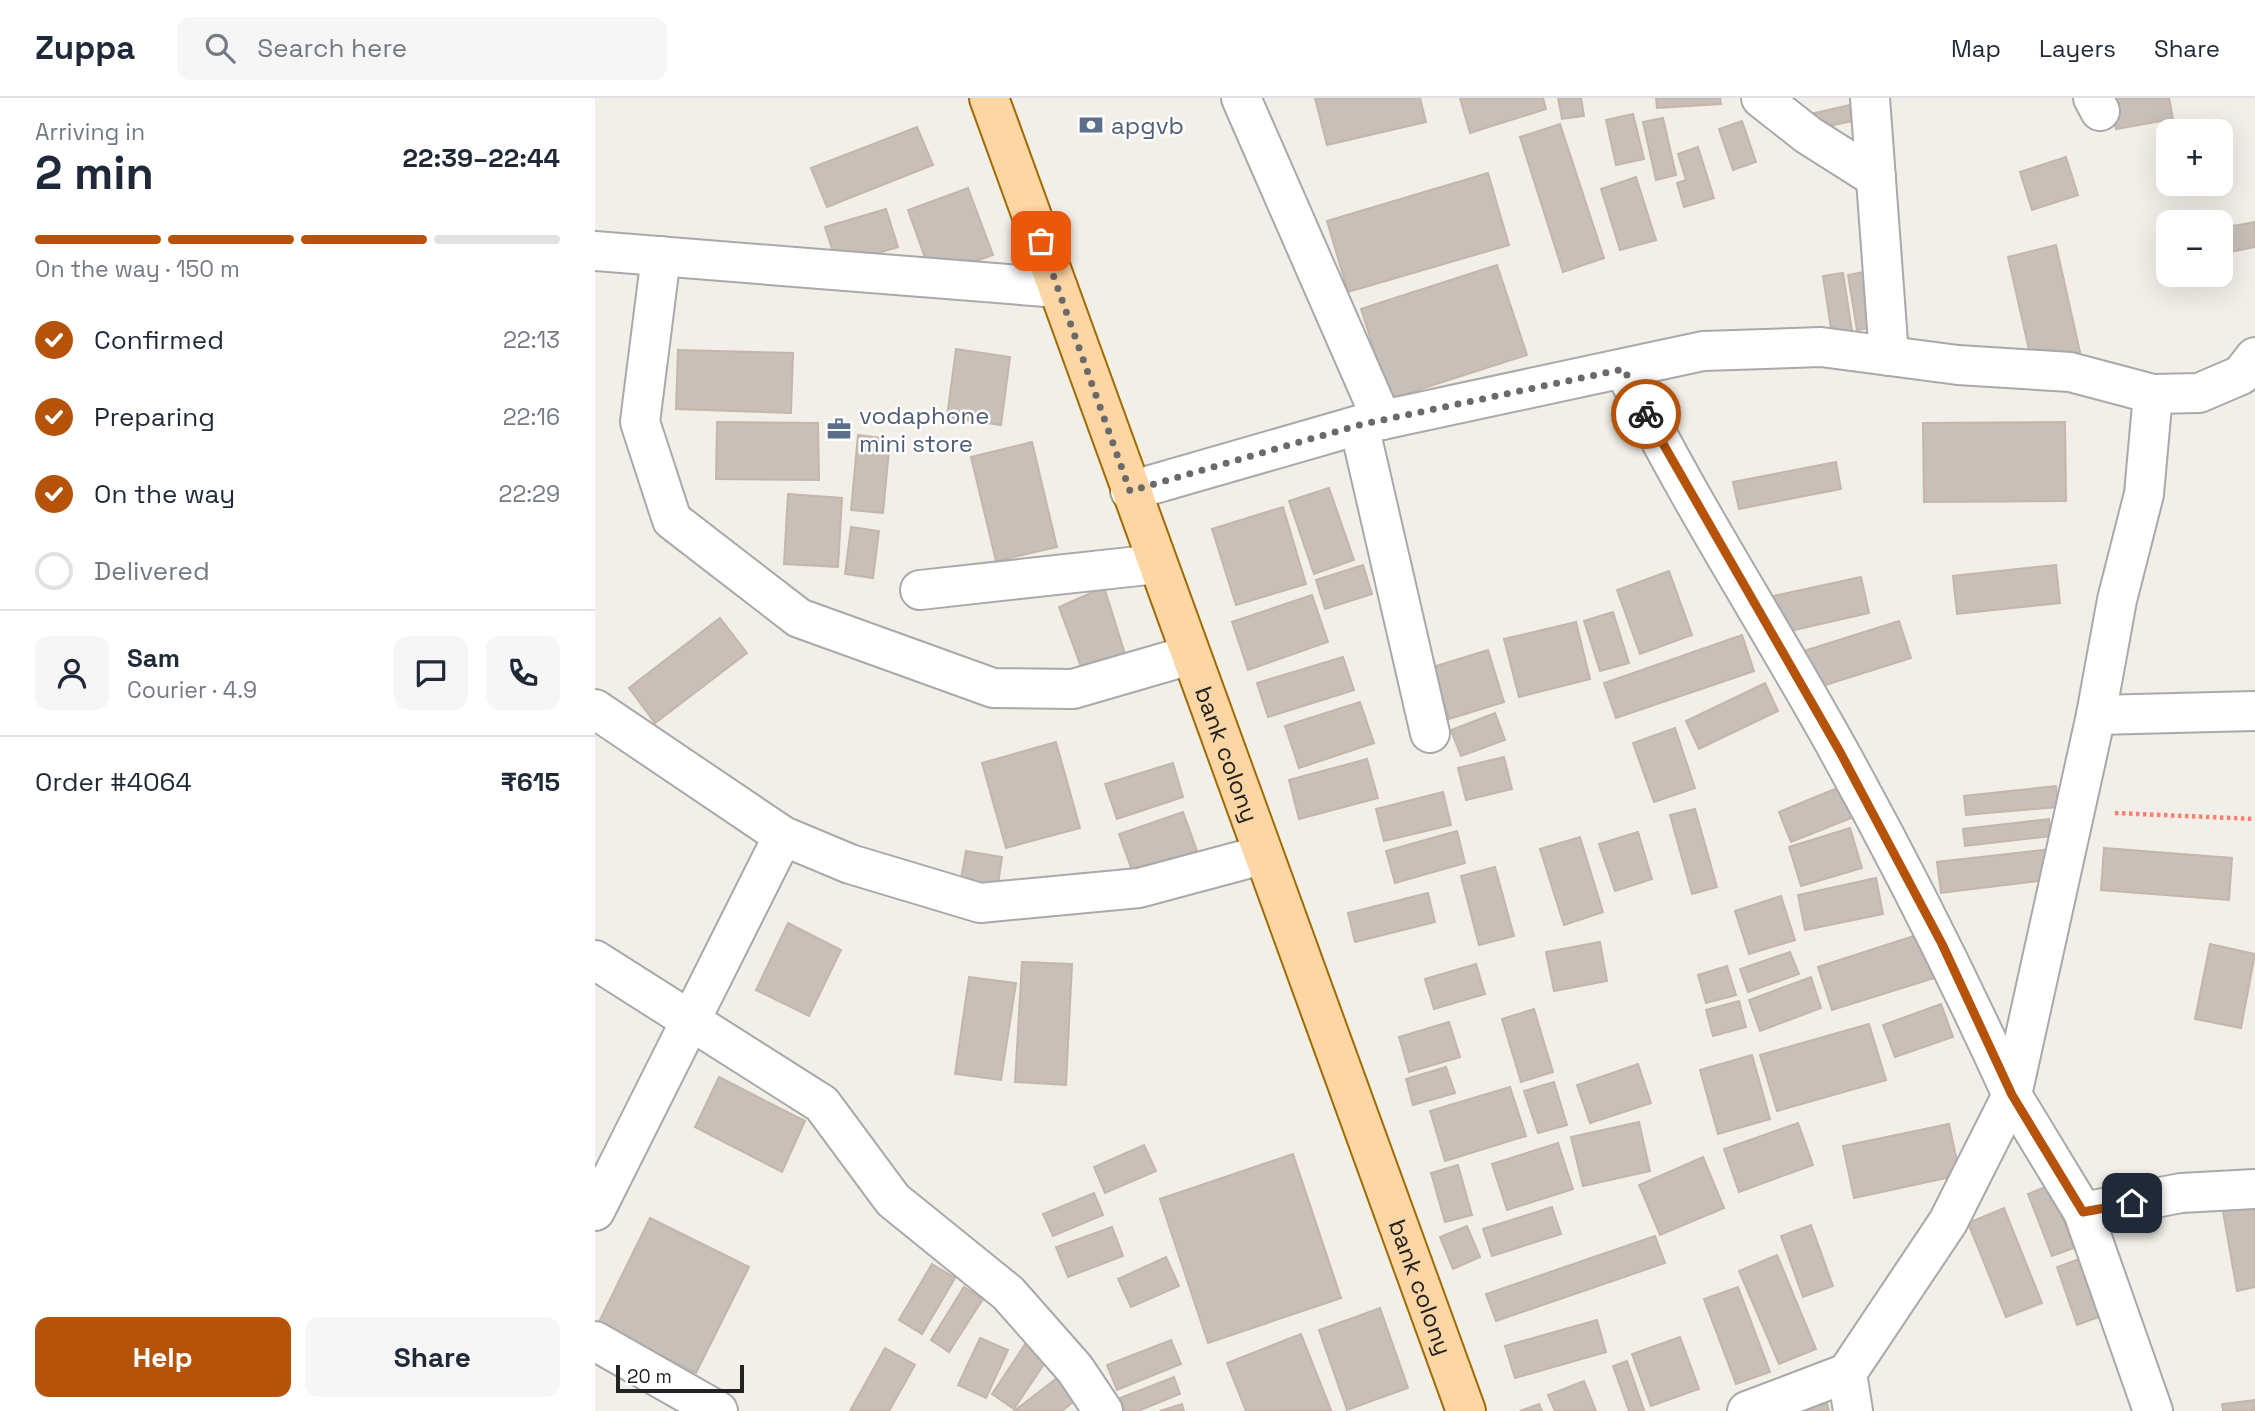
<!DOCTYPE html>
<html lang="en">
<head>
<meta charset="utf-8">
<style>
	:root { --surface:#fff; --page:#f6f6f7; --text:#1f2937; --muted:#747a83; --line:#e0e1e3; --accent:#b45309 }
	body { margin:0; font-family:"Space Grotesk",sans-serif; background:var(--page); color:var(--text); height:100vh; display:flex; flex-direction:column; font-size:26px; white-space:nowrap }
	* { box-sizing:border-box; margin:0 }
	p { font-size:23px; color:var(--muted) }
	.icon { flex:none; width:38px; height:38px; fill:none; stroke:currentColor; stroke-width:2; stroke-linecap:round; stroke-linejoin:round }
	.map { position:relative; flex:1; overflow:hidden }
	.details { display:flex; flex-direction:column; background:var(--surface); width:595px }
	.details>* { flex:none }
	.controls { position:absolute; left:1561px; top:21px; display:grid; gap:14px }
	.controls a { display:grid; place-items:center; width:77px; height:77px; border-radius:14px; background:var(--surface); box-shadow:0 7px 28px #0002; font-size:35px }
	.scale { position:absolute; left:21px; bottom:18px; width:128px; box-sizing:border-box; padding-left:7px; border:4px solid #222; border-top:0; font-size:19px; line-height:24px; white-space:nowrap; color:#222; -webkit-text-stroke:5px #fff; paint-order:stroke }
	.pin { position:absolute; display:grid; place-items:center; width:60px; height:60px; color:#fff; margin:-30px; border-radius:14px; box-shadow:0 4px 10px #0006 }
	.courier { position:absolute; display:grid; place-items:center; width:70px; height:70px; margin:-35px; border:5px solid #b45309; border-radius:50%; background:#fff; color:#222; box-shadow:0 2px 9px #0007 }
	.summary em { font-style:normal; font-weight:700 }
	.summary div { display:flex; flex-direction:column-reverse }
	.summary { display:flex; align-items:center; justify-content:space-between; height:119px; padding:0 35px }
	h1 { font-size:46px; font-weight:700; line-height:52px }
	.bar { display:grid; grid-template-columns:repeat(4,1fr); gap:10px 7px; align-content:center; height:84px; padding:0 35px }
	.bar i { height:9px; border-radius:5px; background:var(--line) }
	.bar .current { background:var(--accent) }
	.bar p { grid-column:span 4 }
	.line { display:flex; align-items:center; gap:18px; padding:0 35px; border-top:2px solid var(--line) }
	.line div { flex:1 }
	.round { display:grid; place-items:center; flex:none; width:74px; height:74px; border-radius:14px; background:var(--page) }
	ol { padding:0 35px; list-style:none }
	li { display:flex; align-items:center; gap:21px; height:77px }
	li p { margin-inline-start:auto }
	li .icon { padding:7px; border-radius:50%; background:var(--accent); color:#fff; stroke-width:4 }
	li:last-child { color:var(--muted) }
	li i { width:38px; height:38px; border:4px solid var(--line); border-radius:50% }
	.button { display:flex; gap:14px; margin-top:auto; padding:14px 35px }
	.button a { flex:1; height:80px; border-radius:14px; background:var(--accent); color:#fff; font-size:28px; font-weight:700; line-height:80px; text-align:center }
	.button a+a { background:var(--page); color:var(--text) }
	header { display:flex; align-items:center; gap:42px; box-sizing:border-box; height:98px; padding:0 35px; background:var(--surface); border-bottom:2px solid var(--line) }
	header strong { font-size:33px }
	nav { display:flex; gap:38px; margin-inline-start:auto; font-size:24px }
	.search { width:490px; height:63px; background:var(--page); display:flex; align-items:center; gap:18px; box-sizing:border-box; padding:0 24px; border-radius:14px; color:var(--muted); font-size:26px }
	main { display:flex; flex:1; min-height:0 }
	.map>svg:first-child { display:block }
</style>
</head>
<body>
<header>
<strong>Zuppa</strong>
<div class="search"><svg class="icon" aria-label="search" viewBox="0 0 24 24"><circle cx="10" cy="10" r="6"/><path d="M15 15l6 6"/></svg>Search here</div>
<nav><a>Map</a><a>Layers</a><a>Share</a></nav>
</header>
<main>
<section class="details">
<div class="summary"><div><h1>2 min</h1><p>Arriving in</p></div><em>22:39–22:44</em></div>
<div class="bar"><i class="current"></i><i class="current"></i><i class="current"></i><i></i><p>On the way · 150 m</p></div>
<ol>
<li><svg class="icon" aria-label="check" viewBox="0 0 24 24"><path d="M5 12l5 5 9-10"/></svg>Confirmed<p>22:13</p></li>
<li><svg class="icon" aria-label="check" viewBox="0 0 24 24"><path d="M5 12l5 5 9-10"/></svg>Preparing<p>22:16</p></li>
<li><svg class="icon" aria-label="check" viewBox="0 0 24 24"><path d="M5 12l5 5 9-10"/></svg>On the way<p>22:29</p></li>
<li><i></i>Delivered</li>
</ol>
<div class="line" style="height:126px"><a class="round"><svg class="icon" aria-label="person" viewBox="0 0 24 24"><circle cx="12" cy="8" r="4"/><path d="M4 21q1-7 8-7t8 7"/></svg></a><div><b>Sam</b><p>Courier · 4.9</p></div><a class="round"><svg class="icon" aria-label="chat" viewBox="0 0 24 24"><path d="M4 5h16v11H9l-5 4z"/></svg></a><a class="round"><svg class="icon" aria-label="phone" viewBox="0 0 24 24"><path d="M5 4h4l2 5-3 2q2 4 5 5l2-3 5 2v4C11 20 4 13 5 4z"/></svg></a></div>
<div class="line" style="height:91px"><div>Order #4064</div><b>₹615</b></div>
<div class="button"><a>Help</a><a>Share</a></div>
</section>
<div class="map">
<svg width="1660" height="1313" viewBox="0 0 1660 1313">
	<rect width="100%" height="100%" fill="#f2efe9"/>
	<!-- building -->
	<g fill="#c7bfb8" stroke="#c4b6ab" stroke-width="2">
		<path d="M720,0H825L831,24L732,47Z"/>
		<path d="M865,0H948L951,11L875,35Z"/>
		<path d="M963,0H986L989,18L967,21Z"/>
		<path d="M1061,0H1125L1126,6L1062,10Z"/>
		<path d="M1515,0H1574L1578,21L1521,31Z"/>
		<path d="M1259,6L1262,22L1211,33L1207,18Z"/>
		<path d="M1038,16L1049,61L1021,67L1011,22Z"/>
		<path d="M1068,20L1081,77L1061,82L1048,24Z"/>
		<path d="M1147,23L1161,64L1138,72L1124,31Z"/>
		<path d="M965,26L1009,160L968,174L925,39Z"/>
		<path d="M322,29L338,67L232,109L216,70Z"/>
		<path d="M1103,49L1119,100L1089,109L1082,85L1091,82L1083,56Z"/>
		<path d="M1471,59L1483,97L1437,112L1425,74Z"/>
		<path d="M893,75L914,147L753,194L732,123Z"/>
		<path d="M1041,79L1061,142L1025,152L1006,91Z"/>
		<path d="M373,90L398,157L337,179L313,112Z"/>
		<path d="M291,111L303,149L242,167L230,129Z"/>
		<path d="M1660,124V149L1629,155L1626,130Z"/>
		<path d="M1461,147L1485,254L1437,265L1413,159Z"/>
		<path d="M902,167L932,257L795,301L766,211Z"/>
		<path d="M1274,173L1284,228L1262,232L1253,177Z"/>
		<path d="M1248,175L1257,233L1237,237L1228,178Z"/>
		<path d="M361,251L415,259L406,327L352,319Z"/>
		<path d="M83,252L198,255L196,315L81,311Z"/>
		<path d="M122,324L223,325L224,382L121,381Z"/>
		<path d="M1470,324L1471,403L1329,404L1328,325Z"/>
		<path d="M263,337L295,341L288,415L256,412Z"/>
		<path d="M437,344L462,449L401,463L376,359Z"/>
		<path d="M1241,364L1246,391L1144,411L1138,384Z"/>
		<path d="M734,390L759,462L719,476L694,403Z"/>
		<path d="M193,396L247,400L243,469L189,466Z"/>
		<path d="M688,409L711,486L641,507L617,431Z"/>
		<path d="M256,429L284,433L278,480L250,476Z"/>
		<path d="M768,467L777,496L730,511L721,482Z"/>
		<path d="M1461,467L1465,505L1362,516L1358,478Z"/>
		<path d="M1074,473L1097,537L1045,556L1022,492Z"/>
		<path d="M1266,479L1274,515L1186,535L1178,498Z"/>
		<path d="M509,489L531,559L488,574L464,509Z"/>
		<path d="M717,497L733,544L653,572L637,524Z"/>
		<path d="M1018,514L1034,565L1005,573L989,523Z"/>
		<path d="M125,520L152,555L60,625L34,590Z"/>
		<path d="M1304,523L1316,560L1221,590L1209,553Z"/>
		<path d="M981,524L995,581L924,599L909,541Z"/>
		<path d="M1147,537L1159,573L1021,620L1009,585Z"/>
		<path d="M893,552L909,604L854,621L838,569Z"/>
		<path d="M748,559L759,592L673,619L662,585Z"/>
		<path d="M1170,585L1183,613L1104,651L1091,623Z"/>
		<path d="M765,604L779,645L704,670L690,628Z"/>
		<path d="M900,615L910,642L866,658L856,632Z"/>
		<path d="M1080,630L1100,690L1059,704L1038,645Z"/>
		<path d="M461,644L485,730L411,750L387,665Z"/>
		<path d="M909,659L917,691L871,702L863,670Z"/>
		<path d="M772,661L783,700L704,721L694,682Z"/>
		<path d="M578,665L588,699L522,721L510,686Z"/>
		<path d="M1247,688L1259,719L1196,744L1184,714Z"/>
		<path d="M1461,688L1463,709L1371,717L1369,698Z"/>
		<path d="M848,694L856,727L789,743L781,711Z"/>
		<path d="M1100,711L1122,789L1097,796L1075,717Z"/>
		<path d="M588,714L602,753L538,775L524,736Z"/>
		<path d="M1454,721L1456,738L1370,748L1368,731Z"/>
		<path d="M1255,730L1267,770L1206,788L1194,749Z"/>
		<path d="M862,733L870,765L800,785L791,753Z"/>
		<path d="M1043,734L1057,781L1020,793L1004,746Z"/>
		<path d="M985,739L1008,814L969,827L945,751Z"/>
		<path d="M1509,750L1637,760L1634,802L1506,792Z"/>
		<path d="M1456,751L1460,781L1346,795L1342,764Z"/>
		<path d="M371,753L407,759L402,793L365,786Z"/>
		<path d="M900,769L919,838L884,847L866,778Z"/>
		<path d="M1281,780L1288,816L1210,832L1203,797Z"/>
		<path d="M833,795L840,824L760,844L753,815Z"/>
		<path d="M1186,798L1200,842L1154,856L1140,813Z"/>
		<path d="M193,825L246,852L214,918L161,892Z"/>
		<path d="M1325,836L1339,880L1237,912L1223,869Z"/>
		<path d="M1005,844L1012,883L959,893L951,854Z"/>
		<path d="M1615,846L1660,856L1646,930L1600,921Z"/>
		<path d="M1195,854L1204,876L1153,894L1145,871Z"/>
		<path d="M427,864L477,866L471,987L420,984Z"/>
		<path d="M881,866L890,896L839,911L830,881Z"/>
		<path d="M1132,868L1141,897L1111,905L1103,877Z"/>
		<path d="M374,879L421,885L406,982L360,976Z"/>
		<path d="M1216,879L1226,910L1165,933L1154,902Z"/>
		<path d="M1144,903L1151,929L1118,938L1111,912Z"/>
		<path d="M1346,906L1358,939L1300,959L1288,927Z"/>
		<path d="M939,911L958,974L926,984L907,921Z"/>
		<path d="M854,924L865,959L814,974L804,939Z"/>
		<path d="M1274,926L1291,982L1182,1013L1165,957Z"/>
		<path d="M1157,957L1175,1021L1123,1036L1105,972Z"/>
		<path d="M1043,966L1056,1005L995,1025L982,987Z"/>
		<path d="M851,969L860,995L818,1007L811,981Z"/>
		<path d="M124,979L210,1023L187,1074L100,1029Z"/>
		<path d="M959,984L972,1027L943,1035L929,993Z"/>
		<path d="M915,989L931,1038L850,1063L835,1013Z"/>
		<path d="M1044,1024L1055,1073L988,1088L976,1039Z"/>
		<path d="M1203,1025L1218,1067L1144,1094L1129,1051Z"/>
		<path d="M1354,1026L1365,1077L1259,1100L1248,1048Z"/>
		<path d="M963,1045L978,1091L912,1112L897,1066Z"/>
		<path d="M549,1047L561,1073L510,1095L499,1069Z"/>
		<path d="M698,1056L746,1200L613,1245L565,1101Z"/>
		<path d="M1108,1059L1129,1110L1065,1137L1044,1087Z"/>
		<path d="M863,1067L877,1117L850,1124L836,1075Z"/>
		<path d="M1455,1087L1479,1150L1457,1158L1433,1096Z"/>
		<path d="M499,1095L508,1117L458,1138L448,1116Z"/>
		<path d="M1660,1097V1189L1642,1193L1626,1102Z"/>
		<path d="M957,1109L966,1136L897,1158L888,1131Z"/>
		<path d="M1409,1110L1447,1205L1411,1219L1373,1125Z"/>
		<path d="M55,1120L154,1169L101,1275L3,1226Z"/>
		<path d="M1216,1127L1238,1188L1208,1199L1186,1138Z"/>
		<path d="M872,1128L885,1159L858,1171L845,1139Z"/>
		<path d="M517,1129L528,1158L473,1179L461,1149Z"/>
		<path d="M1060,1138L1070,1165L901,1223L891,1196Z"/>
		<path d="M1182,1157L1221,1251L1184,1266L1144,1173Z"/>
		<path d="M571,1159L584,1188L536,1209L523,1181Z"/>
		<path d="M1487,1160L1507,1218L1482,1227L1462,1169Z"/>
		<path d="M337,1166L360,1180L327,1236L304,1222Z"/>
		<path d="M369,1189L388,1201L354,1254L336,1242Z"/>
		<path d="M1143,1189L1175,1274L1141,1286L1109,1201Z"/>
		<path d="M785,1210L813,1290L752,1312L724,1232Z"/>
		<path d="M1002,1222L1011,1254L920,1280L910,1248Z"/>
		<path d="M706,1236L736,1312L651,1313L632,1265Z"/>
		<path d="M435,1239L457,1254L419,1311L397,1296Z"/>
		<path d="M1085,1239L1104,1291L1056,1308L1037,1256Z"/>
		<path d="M385,1240L413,1252L391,1300L363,1287Z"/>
		<path d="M576,1242L586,1266L522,1292L512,1267Z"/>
		<path d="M290,1250L320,1267L294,1313H255Z"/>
		<path d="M1032,1263L1049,1312L1045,1313H1034L1018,1268Z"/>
		<path d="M466,1277L483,1300L467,1313H419Z"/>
		<path d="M579,1279L585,1296L543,1313H530L525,1300Z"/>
		<path d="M989,1283L1001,1313H960L953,1297Z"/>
		<path d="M1660,1302V1313H1628L1627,1306Z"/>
		<path d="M1232,1305L1234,1313H1203Z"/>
		<path d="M587,1306L589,1313H565Z"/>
		<path d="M944,1306L947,1313H925Z"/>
	</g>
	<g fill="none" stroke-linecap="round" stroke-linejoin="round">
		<!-- minor casing -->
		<g stroke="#a9a9a9" stroke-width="42">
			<g id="minor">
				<path d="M646,0L787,322"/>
				<path d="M1166,0L1213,37L1281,80"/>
				<path d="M1275,0L1294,258"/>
				<path d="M1498,0L1505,13"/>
				<path d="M0,153L463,190"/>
				<path d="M66,158L45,324L77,422L204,520L398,590L478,591L595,557"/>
				<path d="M1029,271C1093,403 1174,526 1245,655C1307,767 1364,881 1417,997L1353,1124L1252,1275L1258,1313"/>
				<path d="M1558,296L1549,396L1522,502L1501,617L1417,997L1488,1114L1558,1313"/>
				<path d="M764,327L835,635"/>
				<path d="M535,393L764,327L1108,253L1226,249L1363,267L1475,274L1558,296L1604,295L1646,277L1660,259"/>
				<path d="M325,492L562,466"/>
				<path d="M0,611L188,738L255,766L385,805L544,790L667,757"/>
				<path d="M1501,617L1660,613"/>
				<path d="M0,862L227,1006L298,1102L413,1195L480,1271L508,1313"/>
				<path d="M0,1113L188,738"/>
				<path d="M1488,1114L1586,1095L1660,1091"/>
				<path d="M0,1243L123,1313"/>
				<path d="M1152,1313L1252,1275"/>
			</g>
		</g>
		<!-- major casing -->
		<g stroke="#a06b00" stroke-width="42">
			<g id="major">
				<path id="s1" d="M394,0L871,1313"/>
			</g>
		</g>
		<!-- path -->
		<path stroke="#fa8072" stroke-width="4.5" stroke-dasharray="3.5 3.5" stroke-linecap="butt" d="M1520,715L1660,721"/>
		<!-- minor -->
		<use href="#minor" stroke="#fff" stroke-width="38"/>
		<!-- major -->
		<use href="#major" stroke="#fcd6a4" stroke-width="38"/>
	</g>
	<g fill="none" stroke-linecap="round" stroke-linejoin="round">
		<!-- done -->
		<path stroke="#6b6a68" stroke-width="7" stroke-dasharray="0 12.6" d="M446,143L535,393L764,327L1029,271L1051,316"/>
		<!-- route -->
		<path stroke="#b45309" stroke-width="9" d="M1051,316L1245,654L1347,846L1417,997L1488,1114L1537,1105"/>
	</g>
	<!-- icons -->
	<defs>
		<g id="bank-bare" transform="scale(1.89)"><path d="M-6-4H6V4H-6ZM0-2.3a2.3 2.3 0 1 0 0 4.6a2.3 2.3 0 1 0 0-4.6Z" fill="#5c6f8a" stroke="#fff" stroke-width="2.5" paint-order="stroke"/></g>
		<g id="office-bare" transform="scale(1.89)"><path d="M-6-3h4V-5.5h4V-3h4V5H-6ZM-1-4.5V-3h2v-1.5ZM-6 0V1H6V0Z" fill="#5c6f8a" stroke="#fff" stroke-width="2.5" paint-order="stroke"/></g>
	</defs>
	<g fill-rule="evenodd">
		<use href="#bank-bare" x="496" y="27"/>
		<use href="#office-bare" x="244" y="331"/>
	</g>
	<g text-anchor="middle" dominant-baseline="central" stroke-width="5" stroke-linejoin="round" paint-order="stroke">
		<!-- service labels -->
		<g font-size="24" fill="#4e5e75" stroke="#fff" text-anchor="start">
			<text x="516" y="27">apgvb</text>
			<text x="264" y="317">vodaphone<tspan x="264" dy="28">mini store</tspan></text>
		</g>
		<!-- street labels -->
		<g font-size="24" fill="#222" stroke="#fff">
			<text stroke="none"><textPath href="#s1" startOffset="698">bank colony</textPath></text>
			<text stroke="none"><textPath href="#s1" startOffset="1265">bank colony</textPath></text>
		</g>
	</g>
</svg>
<div class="controls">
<a>+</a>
<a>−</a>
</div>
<div class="scale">20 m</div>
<div class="pin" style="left:446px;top:143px;background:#ea580c"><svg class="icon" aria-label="bag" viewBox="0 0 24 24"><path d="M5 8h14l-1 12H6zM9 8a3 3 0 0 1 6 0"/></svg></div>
<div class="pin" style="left:1537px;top:1105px;background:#1f2937"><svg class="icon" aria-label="home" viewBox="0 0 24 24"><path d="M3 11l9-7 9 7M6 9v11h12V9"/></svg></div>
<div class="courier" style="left:1051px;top:316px"><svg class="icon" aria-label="bike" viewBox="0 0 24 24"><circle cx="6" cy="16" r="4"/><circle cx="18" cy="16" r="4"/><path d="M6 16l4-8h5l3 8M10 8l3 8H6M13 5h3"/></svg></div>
</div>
</main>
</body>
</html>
